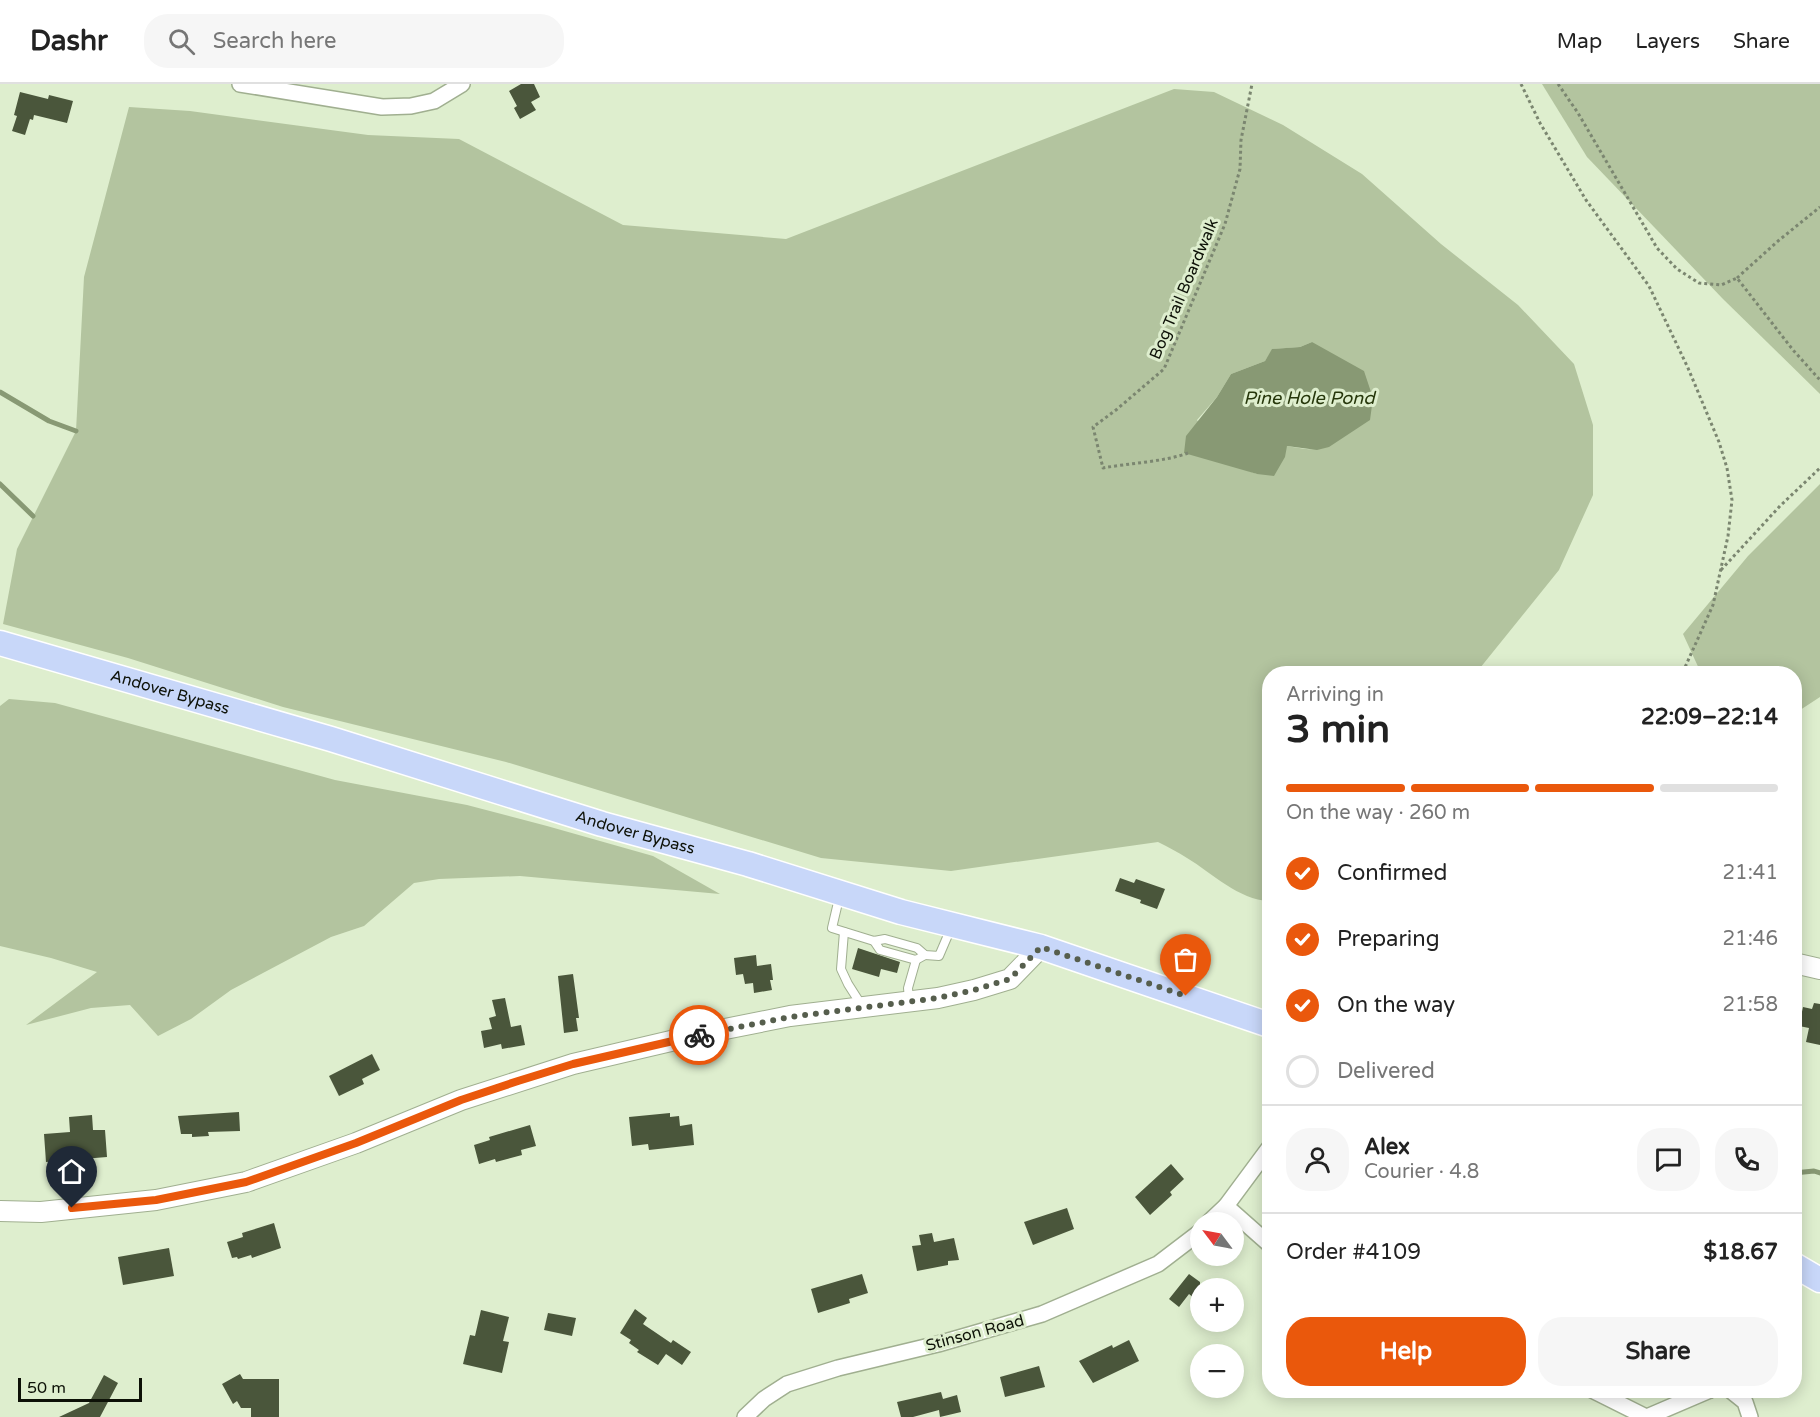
<!DOCTYPE html>
<html lang="en">
<head>
<meta charset="utf-8">
<style>
	:root { --surface:#fff; --page:#f6f6f6; --text:#222; --muted:#767676; --line:#e0e0e0; --accent:#ea580c }
	body { margin:0; font-family:"Varela Round",sans-serif; background:var(--page); color:var(--text); height:100vh; display:flex; flex-direction:column; font-size:22px; white-space:nowrap }
	* { box-sizing:border-box; margin:0 }
	p { font-size:20px; color:var(--muted) }
	.icon { flex:none; width:33px; height:33px; fill:none; stroke:currentColor; stroke-width:2; stroke-linecap:round; stroke-linejoin:round }
	.map { position:relative; flex:1; overflow:hidden }
	.details { position:absolute; left:1262px; top:582px; width:540px; height:732px; display:flex; flex-direction:column; background:var(--surface); border-radius:24px; box-shadow:0 3px 15px #0003 }
	.details>* { flex:none }
	.needle { width:39px; rotate:302deg }
	.fabs { position:absolute; left:1190px; top:1128px; display:grid; gap:12px }
	.fabs a { display:grid; place-items:center; width:54px; height:54px; border-radius:50%; background:var(--surface); box-shadow:0 3px 15px #0003; font-size:30px }
	.scale { position:absolute; left:18px; bottom:15px; width:124px; box-sizing:border-box; padding-left:6px; border:3px solid #0d1107; border-top:0; font-size:16px; line-height:21px; white-space:nowrap; color:#0d1107; -webkit-text-stroke:4px #deeece; paint-order:stroke }
	.pin { position:absolute; display:grid; place-items:center; width:51px; height:51px; color:#fff; margin:-62px -26px; border-radius:50% 50% 50% 0; rotate:-45deg; box-shadow:0 0 6px #0007 }
	.pin .icon { rotate:45deg }
	.courier { position:absolute; display:grid; place-items:center; width:60px; height:60px; margin:-30px; border:4px solid #ea580c; border-radius:50%; background:#fff; color:#222; box-shadow:0 2px 8px #0007 }
	.summary em { font-style:normal; font-weight:800 }
	.summary div { display:flex; flex-direction:column-reverse }
	.summary { display:flex; align-items:center; justify-content:space-between; height:102px; padding:0 24px }
	h1 { font-size:39px; font-weight:800; line-height:45px }
	.bar { display:grid; grid-template-columns:repeat(4,1fr); gap:9px 6px; align-content:center; height:72px; padding:0 24px }
	.bar i { height:8px; border-radius:4px; background:var(--line) }
	.bar .on { background:var(--accent) }
	.bar p { grid-column:span 4 }
	.line { display:flex; align-items:center; gap:15px; padding:0 24px; border-top:2px solid var(--line) }
	.line div { flex:1 }
	.round { display:grid; place-items:center; flex:none; width:63px; height:63px; border-radius:24px; background:var(--page) }
	ol { padding:0 24px; list-style:none }
	li { display:flex; align-items:center; gap:18px; height:66px }
	li p { margin-inline-start:auto }
	li .icon { padding:6px; border-radius:50%; background:var(--accent); color:#fff; stroke-width:4 }
	li:last-child { color:var(--muted) }
	li i { width:33px; height:33px; border:3px solid var(--line); border-radius:50% }
	.primary-button { display:flex; gap:12px; margin-top:auto; padding:12px 24px }
	.primary-button a { flex:1; height:69px; border-radius:24px; background:var(--accent); color:#fff; font-size:24px; font-weight:800; line-height:69px; text-align:center }
	.primary-button a+a { background:var(--page); color:var(--text) }
	header { display:flex; align-items:center; gap:36px; box-sizing:border-box; height:84px; padding:0 30px; background:var(--surface); border-bottom:2px solid var(--line) }
	header strong { font-size:28px }
	nav { display:flex; gap:33px; margin-inline-start:auto; font-size:21px }
	.search { width:420px; height:54px; background:var(--page); display:flex; align-items:center; gap:15px; box-sizing:border-box; padding:0 21px; border-radius:24px; color:var(--muted); font-size:22px }
	.map>svg:first-child { display:block }
</style>
</head>
<body>
<header>
<strong>Dashr</strong>
<div class="search"><svg class="icon" aria-label="search" viewBox="0 0 24 24"><circle cx="10" cy="10" r="6"/><path d="M15 15l6 6"/></svg>Search here</div>
<nav><a>Map</a><a>Layers</a><a>Share</a></nav>
</header>
<div class="map">
<svg width="1820" height="1333" viewBox="0 0 1820 1333">
	<rect width="100%" height="100%" fill="#deeece"/>
	<!-- green -->
	<g fill="#b3c49f" fill-rule="evenodd">
		<path d="M1542,0H1820V310L1723,215L1587,73Z"/>
		<path d="M1174,5L1214,8L1283,41L1362,90L1441,160L1518,221L1574,280L1593,341V411L1559,486L1476,589L1269,590V817C1239,816 1212,789 1187,774C1178,768 1168,763 1158,758L951,787L821,774L506,678L283,623L128,574L3,540L17,465L76,347L84,193L129,23L190,27L368,51L459,55L623,141L786,155ZM1312,258L1345,351C1321,368 1315,367 1287,362L1257,390L1226,379L1197,336L1217,313L1231,290L1265,277L1273,265L1300,263Z"/>
		<path d="M1820,400V613L1794,630V590L1701,589L1683,550L1748,472Z"/>
		<path d="M9,615L55,619L335,696L467,721L547,742L653,772L720,810L520,792L439,795L414,799L364,842L331,853L231,906L191,935L158,952L130,921L91,924L26,941L97,888L51,874L0,862V622Z"/>
	</g>
	<!-- water -->
	<path fill="#889974" d="M1312,258L1364,287L1373,314L1370,336L1329,363L1317,366L1287,362L1285,373L1274,392L1257,390L1184,369L1186,352L1217,313L1231,290L1265,277L1272,265L1300,263Z"/>
	<g fill="none" stroke-linecap="round" stroke-linejoin="round">
		<!-- stream -->
		<g stroke="#889974" stroke-width="5">
			<path d="M0,308L49,337L76,347"/>
			<path d="M0,400L33,432"/>
			<path d="M1794,1089L1814,1087L1820,1089"/>
		</g>
	</g>
	<!-- building -->
	<g fill="#4a563b">
		<path d="M521,0H534L540,13L531,18L536,26L520,35L514,24L517,22L509,7Z"/>
		<path d="M20,8L48,15L49,11L73,17L67,39L34,31L33,36L30,35L25,51L12,47L17,32L14,31Z"/>
		<path d="M1120,794L1134,799L1136,795L1165,805L1157,825L1140,819L1141,816L1115,807Z"/>
		<path d="M858,864L900,878L897,889L881,885L879,893L852,885Z"/>
		<path d="M756,871L757,882L771,880L773,896H770L772,906L754,909L753,899L745,900L743,890L736,891L734,874Z"/>
		<path d="M573,890L579,934H576L578,947L564,949L558,892Z"/>
		<path d="M505,914L511,943L521,941L525,961L502,965L501,960L484,964L481,947L492,945L489,934L496,932L492,916Z"/>
		<path d="M1814,919L1820,920V961L1806,958L1809,944L1799,942L1803,923L1812,925Z"/>
		<path d="M372,970L380,986L362,995L364,1000L339,1012L329,992Z"/>
		<path d="M239,1028L240,1047L208,1048L209,1052L192,1053V1050H181L178,1032Z"/>
		<path d="M670,1029V1033L679,1032L680,1042L692,1040L694,1061L649,1066L648,1060L632,1062L629,1033Z"/>
		<path d="M92,1031L93,1046H105L107,1073L46,1078L44,1050L70,1048L69,1033Z"/>
		<path d="M530,1041L536,1062L521,1066L522,1071L496,1078L495,1075L479,1080L474,1061L490,1056L489,1053Z"/>
		<path d="M1171,1080L1184,1095L1170,1108L1172,1111L1150,1131L1135,1113Z"/>
		<path d="M1067,1124L1074,1145L1033,1161L1024,1138Z"/>
		<path d="M274,1139L281,1164L252,1174L251,1171L238,1175L237,1173L232,1174L227,1158L243,1153L242,1149Z"/>
		<path d="M932,1149L934,1158L954,1154L959,1176L948,1177V1181L917,1187L912,1162L921,1161L919,1151Z"/>
		<path d="M169,1164L174,1192L123,1201L118,1173Z"/>
		<path d="M862,1190L868,1209L849,1215L850,1219L818,1229L811,1205Z"/>
		<path d="M1189,1190L1200,1198V1219L1189,1210L1179,1223L1169,1215Z"/>
		<path d="M635,1225L647,1234L643,1240L671,1259L673,1256L691,1268L682,1281L666,1270L658,1281L637,1268L639,1266L629,1259L631,1256L620,1249Z"/>
		<path d="M481,1226L509,1233L503,1257L509,1258L502,1289L463,1280L470,1251L475,1252Z"/>
		<path d="M548,1229L576,1234L572,1252L544,1246Z"/>
		<path d="M1129,1256L1139,1277L1093,1299L1079,1277L1112,1261L1113,1264Z"/>
		<path d="M1039,1282L1045,1303L1005,1313L1000,1293Z"/>
		<path d="M240,1290L243,1295H279V1333H251V1324H241L237,1317L233,1320L222,1300Z"/>
		<path d="M104,1291L118,1299L100,1333H59L89,1319Z"/>
		<path d="M941,1308L943,1315L957,1311L961,1328L940,1333L939,1326L913,1333H901L897,1318Z"/>
	</g>
	<g fill="none" stroke-linecap="round" stroke-linejoin="round">
		<!-- service casing -->
		<g stroke="#a0af90" stroke-width="10">
			<g id="service">
				<path d="M840,810L832,844L874,857L885,855L917,864L925,871L939,872L951,844"/>
				<path d="M844,848L841,885L848,900L862,922"/>
				<path d="M874,857L880,866L916,876L925,871"/>
				<path d="M909,916L908,904L916,876"/>
			</g>
		</g>
		<!-- minor casing -->
		<g stroke="#a0af90" stroke-width="18">
			<g id="minor">
				<path d="M240,0L382,23L411,22L434,17L462,0"/>
				<path d="M1226,1122L1269,1160"/>
				<path d="M1209,1138L1226,1122L1269,1064"/>
				<path d="M1592,1306L1646,1333"/>
				<path d="M1730,1306L1745,1318L1750,1333"/>
				<path d="M745,1333L764,1315L787,1300L838,1284L938,1260L1042,1230L1158,1180L1200,1148"/>
				<path d="M1647,1333L1710,1306"/>
			</g>
		</g>
		<!-- tertiary casing -->
		<g stroke="#a0af90" stroke-width="22">
			<g id="tertiary">
				<path d="M1794,879L1820,885"/>
				<path d="M0,1127L41,1128L156,1116L246,1098L356,1059L461,1016L573,980L705,949L790,932L938,914L974,906L1010,895L1041,863"/>
			</g>
		</g>
		<!-- primary casing -->
		<g stroke="#fff" stroke-width="27">
			<g id="primary">
				<path id="s1" d="M0,559L331,655L602,740L748,780L901,828L1041,863L1269,941"/>
				<path d="M1794,1181L1820,1196"/>
			</g>
		</g>
		<!-- path -->
		<g stroke="#7b8670" stroke-width="3" stroke-dasharray="3 3" stroke-linecap="butt">
			<path d="M1521,0L1540,39L1586,116L1649,202L1688,284L1719,358L1727,384L1732,416L1728,452L1713,521L1682,590"/>
			<path d="M1558,0L1578,29L1657,164L1677,185L1699,199L1721,201L1737,194L1793,266L1820,296"/>
			<path d="M1737,194L1778,157L1820,123"/>
			<path d="M1188,369C1164,378 1129,379 1103,384L1093,343L1116,326L1164,285L1225,140L1240,85L1241,56L1252,0"/>
			<path d="M1721,486L1780,422L1820,384"/>
		</g>
		<!-- service -->
		<use href="#service" stroke="#fff" stroke-width="8"/>
		<!-- minor -->
		<use href="#minor" stroke="#fff" stroke-width="15"/>
		<!-- tertiary -->
		<use href="#tertiary" stroke="#fff" stroke-width="20"/>
		<!-- primary -->
		<use href="#primary" stroke="#c8d7f9" stroke-width="24"/>
	</g>
	<g fill="none" stroke-linecap="round" stroke-linejoin="round">
		<!-- done -->
		<path stroke="#565e4d" stroke-width="6" stroke-dasharray="0 10.8" d="M699,951L790,933L938,914L974,906L1010,895L1041,863L1186,912"/>
		<!-- route -->
		<path stroke="#ea580c" stroke-width="8" d="M72,1124L156,1116L246,1098L356,1059L461,1016L518,997L573,980L699,951"/>
	</g>
	<g text-anchor="middle" dominant-baseline="central" stroke-width="6" stroke-linejoin="round" paint-order="stroke">
		<!-- street labels -->
		<g font-size="16" fill="#0d1107" stroke="#deeece">
			<text transform="translate(1184 205) rotate(-67)">Bog Trail Boardwalk</text>
			<text stroke="none"><textPath href="#s1" startOffset="177">Andover Bypass</textPath></text>
			<text stroke="none"><textPath href="#s1" startOffset="663">Andover Bypass</textPath></text>
			<text transform="translate(975 1249) rotate(-15)">Stinson Road</text>
		</g>
		<!-- water labels -->
		<g font-size="18" font-style="italic" fill="#26370b" stroke="#deeece">
			<text x="1309" y="314">Pine Hole Pond</text>
		</g>
	</g>
</svg>
<div class="fabs">
<a><svg class="needle" viewBox="-14 -14 28 28"><path d="M0-13l5 13h-10z" fill="#e53935"/><path d="M0 13l5-13h-10z" fill="#767676"/></svg></a>
<a>+</a>
<a>−</a>
</div>
<div class="scale">50 m</div>
<div class="pin" style="left:1186px;top:912px;background:#ea580c"><svg class="icon" aria-label="bag" viewBox="0 0 24 24"><path d="M5 8h14l-1 12H6zM9 8a3 3 0 0 1 6 0"/></svg></div>
<div class="pin" style="left:72px;top:1124px;background:#1f2937"><svg class="icon" aria-label="home" viewBox="0 0 24 24"><path d="M3 11l9-7 9 7M6 9v11h12V9"/></svg></div>
<div class="courier" style="left:699px;top:951px"><svg class="icon" aria-label="bike" viewBox="0 0 24 24"><circle cx="6" cy="16" r="4"/><circle cx="18" cy="16" r="4"/><path d="M6 16l4-8h5l3 8M10 8l3 8H6M13 5h3"/></svg></div>
<section class="details">
<div class="summary"><div><h1>3 min</h1><p>Arriving in</p></div><em>22:09–22:14</em></div>
<div class="bar"><i class="on"></i><i class="on"></i><i class="on"></i><i></i><p>On the way · 260 m</p></div>
<ol>
<li><svg class="icon" aria-label="check" viewBox="0 0 24 24"><path d="M5 12l5 5 9-10"/></svg>Confirmed<p>21:41</p></li>
<li><svg class="icon" aria-label="check" viewBox="0 0 24 24"><path d="M5 12l5 5 9-10"/></svg>Preparing<p>21:46</p></li>
<li><svg class="icon" aria-label="check" viewBox="0 0 24 24"><path d="M5 12l5 5 9-10"/></svg>On the way<p>21:58</p></li>
<li><i></i>Delivered</li>
</ol>
<div class="line" style="height:108px"><a class="round"><svg class="icon" aria-label="person" viewBox="0 0 24 24"><circle cx="12" cy="8" r="4"/><path d="M4 21q1-7 8-7t8 7"/></svg></a><div><b>Alex</b><p>Courier · 4.8</p></div><a class="round"><svg class="icon" aria-label="chat" viewBox="0 0 24 24"><path d="M4 5h16v11H9l-5 4z"/></svg></a><a class="round"><svg class="icon" aria-label="phone" viewBox="0 0 24 24"><path d="M5 4h4l2 5-3 2q2 4 5 5l2-3 5 2v4C11 20 4 13 5 4z"/></svg></a></div>
<div class="line" style="height:78px"><div>Order #4109</div><b>$18.67</b></div>
<div class="primary-button"><a>Help</a><a>Share</a></div>
</section>
</div>
</body>
</html>
